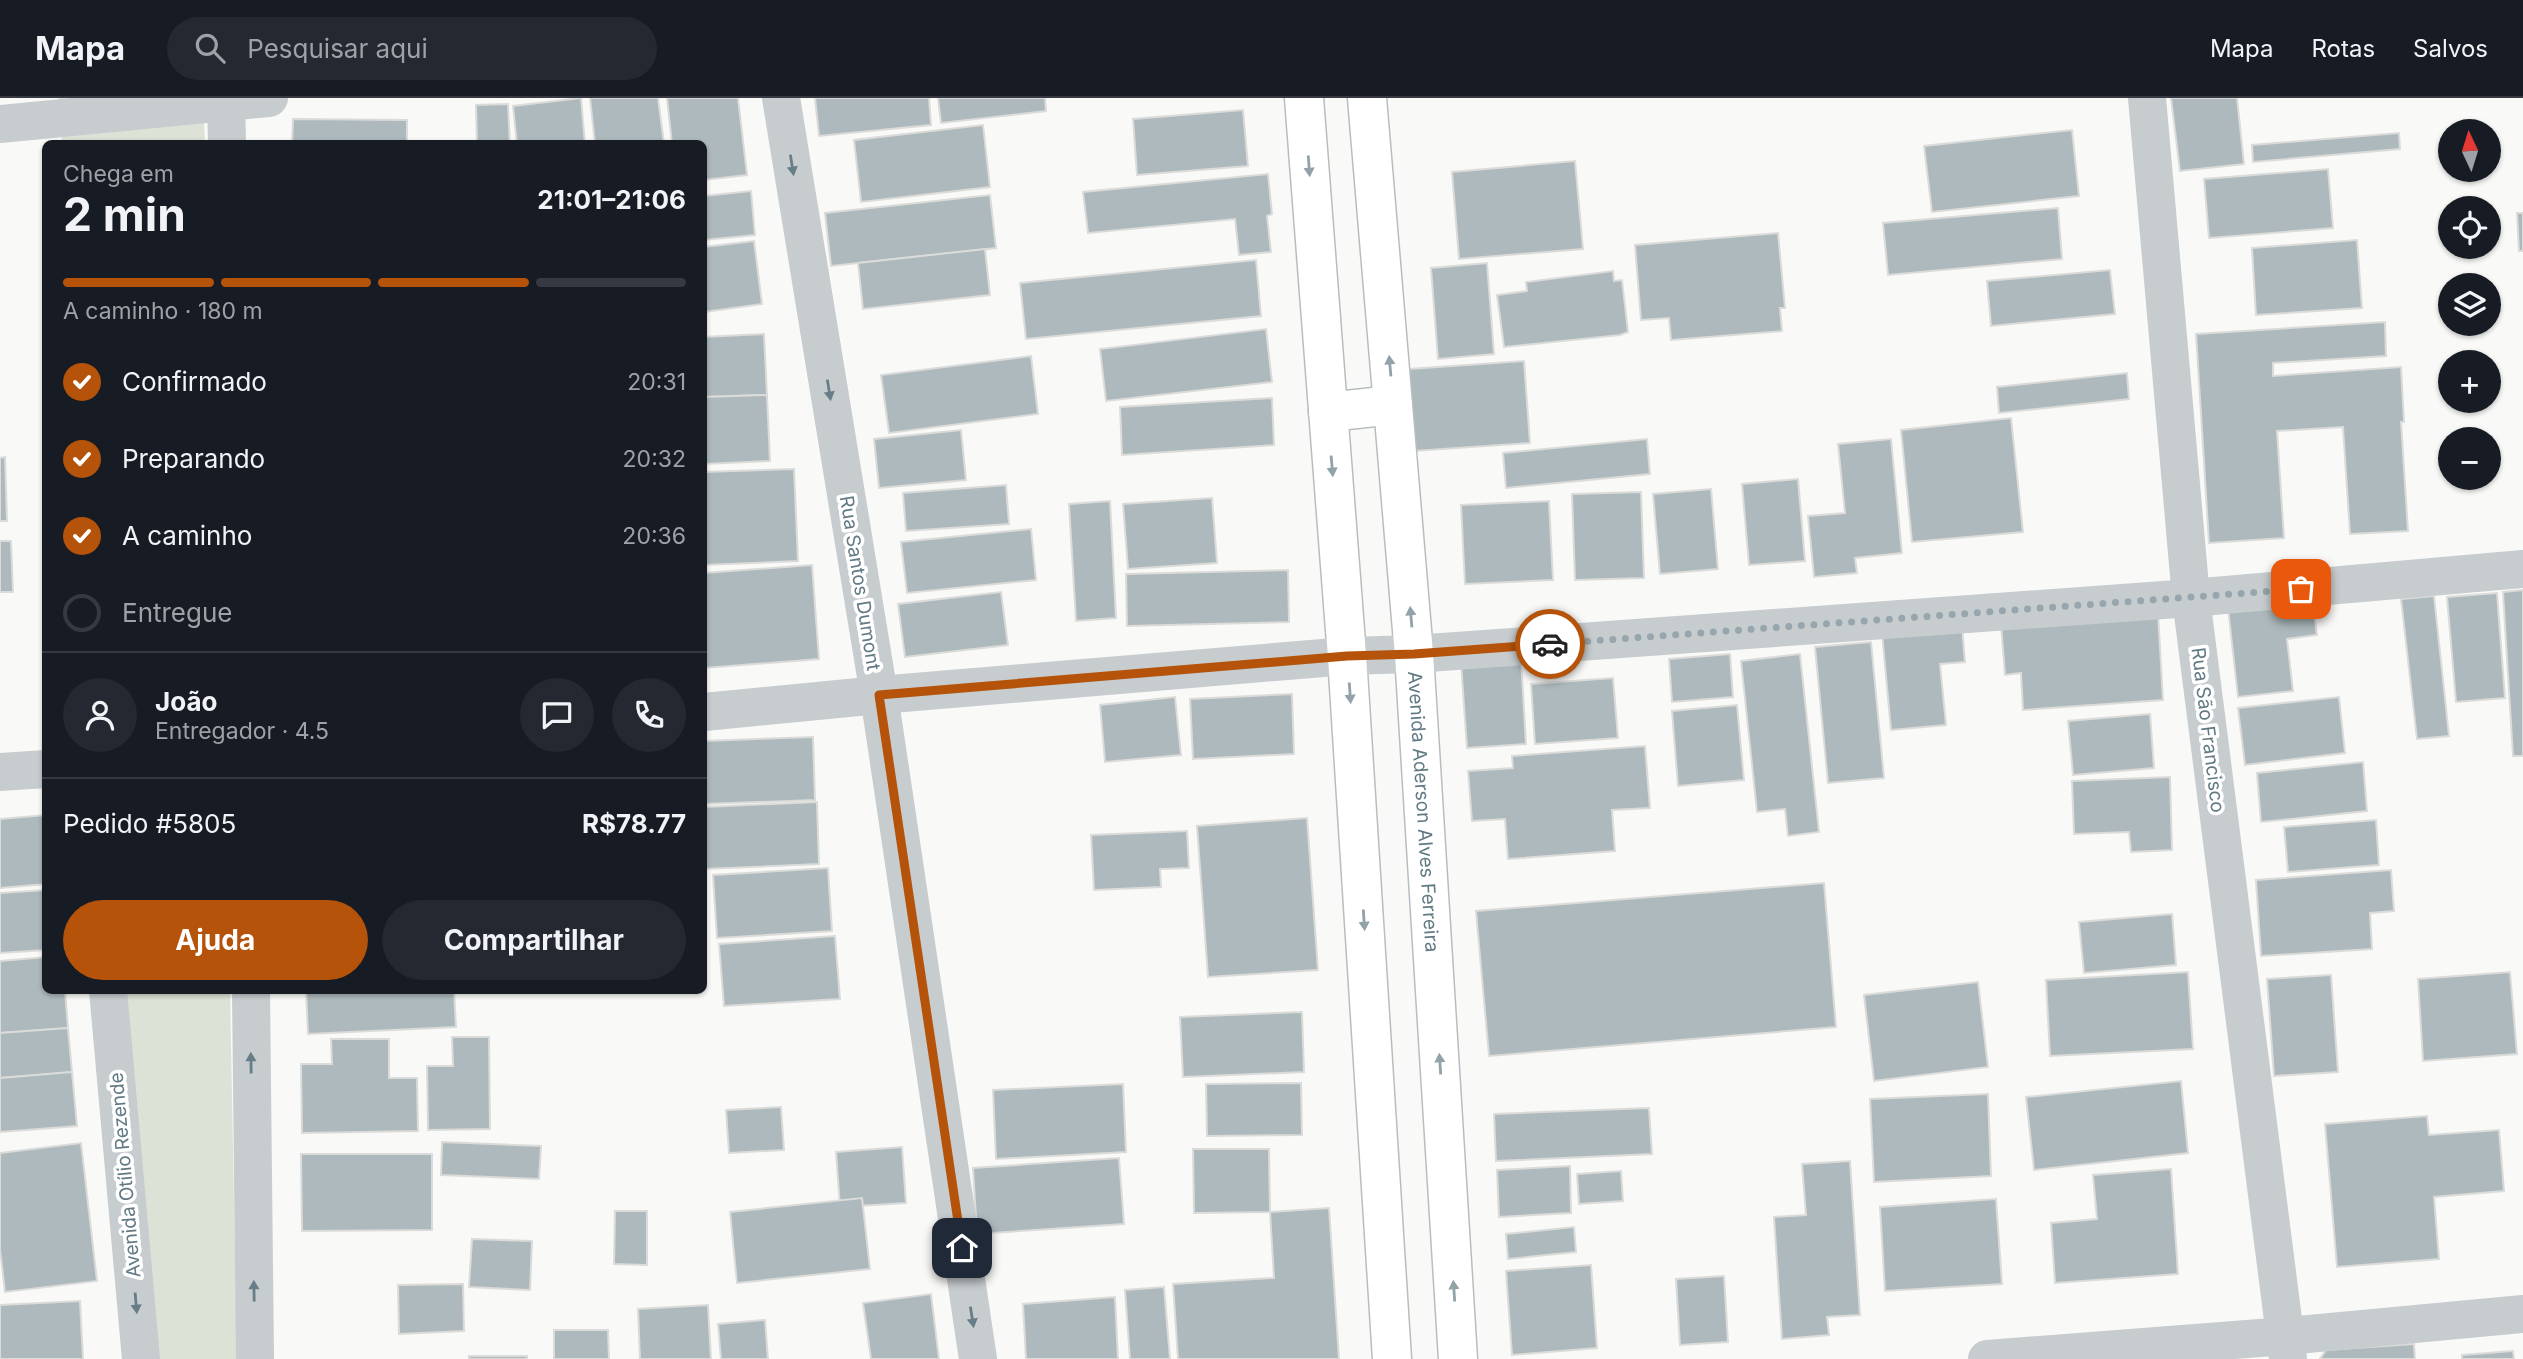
<!DOCTYPE html>
<html lang="pt">
<head>
<meta charset="utf-8">
<style>
	:root { --surface:#171b24; --page:#242831; --text:#f1f3f6; --muted:#9ea1a6; --line:#363941; --accent:#b45309 }
	body { margin:0; font-family:Inter,sans-serif; background:var(--page); color:var(--text); height:100vh; display:flex; flex-direction:column; font-size:26px; white-space:nowrap }
	* { box-sizing:border-box; margin:0 }
	p { font-size:23px; color:var(--muted) }
	.icon { flex:none; width:38px; height:38px; fill:none; stroke:currentColor; stroke-width:2; stroke-linecap:round; stroke-linejoin:round }
	.map { position:relative; flex:1; overflow:hidden }
	.panel { position:absolute; left:42px; top:42px; width:665px; height:854px; display:flex; flex-direction:column; background:var(--surface); border-radius:10px; box-shadow:0 2px 5px #0004 }
	.panel>* { flex:none }
	.needle { width:46px; rotate:356deg }
	.tools { position:absolute; left:2438px; top:21px; display:grid; gap:14px }
	.tools a { display:grid; place-items:center; width:63px; height:63px; border-radius:50%; background:var(--surface); box-shadow:0 2px 5px #0004; font-size:35px }
	.pin { position:absolute; display:grid; place-items:center; width:60px; height:60px; color:#fff; margin:-30px; border-radius:14px; box-shadow:0 4px 10px #0006 }
	.courier { position:absolute; display:grid; place-items:center; width:70px; height:70px; margin:-35px; border:5px solid #b45309; border-radius:50%; background:#fff; color:#222; box-shadow:0 2px 9px #0007 }
	.headline em { font-style:normal; font-weight:700 }
	.headline div { display:flex; flex-direction:column-reverse }
	.headline { display:flex; align-items:center; justify-content:space-between; height:119px; padding:0 21px }
	h1 { font-size:46px; font-weight:700; line-height:52px }
	.bar { display:grid; grid-template-columns:repeat(4,1fr); gap:10px 7px; align-content:center; height:84px; padding:0 21px }
	.bar i { height:9px; border-radius:5px; background:var(--line) }
	.bar .active { background:var(--accent) }
	.bar p { grid-column:span 4 }
	.line { display:flex; align-items:center; gap:18px; padding:0 21px; border-top:2px solid var(--line) }
	.line div { flex:1 }
	.round { display:grid; place-items:center; flex:none; width:74px; height:74px; border-radius:37px; background:var(--page) }
	ol { padding:0 21px; list-style:none }
	li { display:flex; align-items:center; gap:21px; height:77px }
	li p { margin-inline-start:auto }
	li .icon { padding:7px; border-radius:50%; background:var(--accent); color:#fff; stroke-width:4 }
	li:last-child { color:var(--muted) }
	li i { width:38px; height:38px; border:4px solid var(--line); border-radius:50% }
	.cta { display:flex; gap:14px; margin-top:auto; padding:14px 21px }
	.cta a { flex:1; height:80px; border-radius:42px; background:var(--accent); color:#fff; font-size:28px; font-weight:700; line-height:80px; text-align:center }
	.cta a+a { background:var(--page); color:var(--text) }
	header { display:flex; align-items:center; gap:42px; box-sizing:border-box; height:98px; padding:0 35px; background:var(--surface); border-bottom:2px solid var(--line) }
	header strong { font-size:33px }
	nav { display:flex; gap:38px; margin-inline-start:auto; font-size:24px }
	.search { width:490px; height:63px; background:var(--page); display:flex; align-items:center; gap:18px; box-sizing:border-box; padding:0 24px; border-radius:38px; color:var(--muted); font-size:26px }
	.map>svg:first-child { display:block }
</style>
</head>
<body>
<header>
<strong>Mapa</strong>
<div class="search"><svg class="icon" aria-label="search" viewBox="0 0 24 24"><circle cx="10" cy="10" r="6"/><path d="M15 15l6 6"/></svg>Pesquisar aqui</div>
<nav><a>Mapa</a><a>Rotas</a><a>Salvos</a></nav>
</header>
<div class="map">
<svg width="2523" height="1261" viewBox="0 0 2523 1261">
	<rect width="100%" height="100%" fill="#f9f9f7"/>
	<!-- green -->
	<g fill="#dde2d7">
		<path d="M59,0H203L205,45H62Z"/>
		<path d="M121,893H230L237,1261H152Z"/>
	</g>
	<!-- building -->
	<g fill="#adb9bc" stroke="#dbdbd9" stroke-width="2">
		<path d="M581,0L585,46H517L513,8Z"/>
		<path d="M590,0H658L664,46H595Z"/>
		<path d="M667,0H738L747,77L704,82V46H672Z"/>
		<path d="M815,0H929L931,27L819,38Z"/>
		<path d="M938,0H1045L1046,13L941,25Z"/>
		<path d="M2171,0H2237L2244,66L2180,73Z"/>
		<path d="M508,6L510,46H477L476,7Z"/>
		<path d="M1243,12L1248,68L1137,77L1133,21Z"/>
		<path d="M293,21L407,22V46H292Z"/>
		<path d="M983,27L990,89L861,104L854,42Z"/>
		<path d="M2072,32L2079,98L1932,114L1924,48Z"/>
		<path d="M2399,35L2400,51L2253,64L2252,47Z"/>
		<path d="M1575,63L1583,151L1459,161L1452,74Z"/>
		<path d="M2328,71L2333,130L2209,140L2204,81Z"/>
		<path d="M1268,76L1272,116L1267,118L1271,154L1239,157L1235,121L1088,135L1083,94Z"/>
		<path d="M751,93L755,137L704,142V98Z"/>
		<path d="M990,97L996,150L831,168L825,115Z"/>
		<path d="M2058,110L2062,161L1888,177L1883,125Z"/>
		<path d="M2517,115H2523V153H2519Z"/>
		<path d="M1778,135L1785,210H1780L1782,233L1671,242L1669,220L1641,222L1635,147Z"/>
		<path d="M2357,142L2362,210L2256,217L2252,150Z"/>
		<path d="M754,143L762,206L704,214V149Z"/>
		<path d="M985,151L990,197L863,211L858,165Z"/>
		<path d="M1256,162L1261,218L1026,241L1020,185Z"/>
		<path d="M1487,165L1494,256L1438,261L1431,170Z"/>
		<path d="M2110,172L2115,216L1991,228L1987,183Z"/>
		<path d="M1613,173L1614,183L1622,182L1628,234L1620,237L1504,249L1497,197L1527,193L1526,184Z"/>
		<path d="M2385,224L2386,258L2273,265V278L2401,269L2404,324H2401L2408,433L2350,436L2343,329L2277,333L2284,440L2209,445L2196,236Z"/>
		<path d="M1266,231L1272,284L1106,303L1100,251Z"/>
		<path d="M764,236L767,297L704,299V239Z"/>
		<path d="M1031,258L1038,316L889,335L881,277Z"/>
		<path d="M1524,263L1530,345L1414,353L1409,271Z"/>
		<path d="M2127,275L2129,301L1999,315L1997,289Z"/>
		<path d="M767,297L770,363L704,366V299Z"/>
		<path d="M1272,300L1274,347L1122,357L1120,309Z"/>
		<path d="M2011,320L2023,434L1912,444L1901,332Z"/>
		<path d="M961,332L966,382L879,390L874,341Z"/>
		<path d="M1647,341L1650,376L1506,390L1503,355Z"/>
		<path d="M1891,341L1902,455L1855,460L1857,475L1814,479L1808,418L1845,415L1838,346Z"/>
		<path d="M5,359L7,423H0V360Z"/>
		<path d="M794,371L798,463L704,467V374Z"/>
		<path d="M1798,381L1805,463L1749,467L1742,386Z"/>
		<path d="M1006,387L1009,426L906,433L903,395Z"/>
		<path d="M1711,391L1718,471L1660,476L1653,396Z"/>
		<path d="M1641,394L1644,480L1575,482L1572,396Z"/>
		<path d="M1212,400L1217,465L1128,471L1123,406Z"/>
		<path d="M1110,403L1116,520L1076,523L1069,406Z"/>
		<path d="M1549,403L1553,482L1465,486L1461,407Z"/>
		<path d="M1031,431L1036,482L907,495L901,444Z"/>
		<path d="M0,443H11L13,494H0Z"/>
		<path d="M812,467L819,561L704,570V475Z"/>
		<path d="M1288,472L1289,524L1127,528L1126,476Z"/>
		<path d="M2523,492V658H2513L2503,494Z"/>
		<path d="M1001,494L1008,547L905,559L898,506Z"/>
		<path d="M2497,495L2505,600L2456,604L2447,499Z"/>
		<path d="M2434,498L2449,638L2417,641L2401,501Z"/>
		<path d="M2312,500L2317,537L2287,541L2293,593L2238,599L2228,510Z"/>
		<path d="M2158,515L2163,602L2023,612L2021,575L2005,577L2001,526Z"/>
		<path d="M1962,528L1965,564L1940,566L1946,627L1891,632L1882,535Z"/>
		<path d="M1871,544L1884,680L1828,685L1815,549Z"/>
		<path d="M1730,556L1733,599L1672,604L1669,561Z"/>
		<path d="M1800,556L1819,734L1788,738L1785,711L1757,714L1741,563Z"/>
		<path d="M1521,561L1526,646L1467,650L1461,565Z"/>
		<path d="M1613,580L1618,640L1535,646L1531,586Z"/>
		<path d="M1292,596L1294,656L1193,661L1190,601Z"/>
		<path d="M1175,599L1181,657L1105,664L1100,607Z"/>
		<path d="M2339,599L2345,655L2245,667L2238,610Z"/>
		<path d="M1737,607L1744,682L1678,688L1672,613Z"/>
		<path d="M2150,616L2154,670L2073,677L2068,623Z"/>
		<path d="M813,639L815,702L704,706V643Z"/>
		<path d="M1645,648L1650,710L1612,712L1615,753L1508,761L1505,721L1472,723L1468,673L1513,670L1512,658Z"/>
		<path d="M2363,664L2367,713L2261,724L2257,675Z"/>
		<path d="M2170,679L2172,752L2131,754L2129,734L2074,736L2072,683Z"/>
		<path d="M817,704L819,766L704,771V709Z"/>
		<path d="M46,717V786L0,790V721Z"/>
		<path d="M1307,720L1318,872L1208,879L1197,728Z"/>
		<path d="M2376,722L2379,767L2288,774L2284,729Z"/>
		<path d="M1187,733L1189,770L1160,771L1161,789L1094,792L1091,737Z"/>
		<path d="M828,770L832,833L717,840L713,777Z"/>
		<path d="M2391,772L2394,813L2370,815L2372,851L2261,858L2256,782Z"/>
		<path d="M1824,785L1836,929L1489,958L1476,813Z"/>
		<path d="M46,792V852L0,855V795Z"/>
		<path d="M2172,816L2176,867L2084,875L2079,824Z"/>
		<path d="M835,838L840,901L724,908L719,846Z"/>
		<path d="M46,859V892H65L68,930L0,935V863Z"/>
		<path d="M2188,874L2193,951L2050,958L2046,882Z"/>
		<path d="M2510,874L2517,956L2423,963L2418,881Z"/>
		<path d="M2331,877L2338,974L2274,978L2267,881Z"/>
		<path d="M1978,884L1988,969L1874,983L1864,897Z"/>
		<path d="M306,892H454L456,929L308,936Z"/>
		<path d="M1302,914L1304,974L1183,979L1180,919Z"/>
		<path d="M68,930L72,974L0,980V935Z"/>
		<path d="M452,939H489L490,1031L428,1032L427,968H453Z"/>
		<path d="M331,941H389V980H417L418,1033L302,1035L301,966H332Z"/>
		<path d="M72,974L77,1028L0,1034V980Z"/>
		<path d="M2181,983L2188,1055L2034,1072L2026,999Z"/>
		<path d="M1301,985L1302,1037L1207,1038L1206,986Z"/>
		<path d="M1123,986L1126,1054L996,1061L993,992Z"/>
		<path d="M1988,996L1991,1078L1874,1084L1870,1001Z"/>
		<path d="M781,1009L784,1052L729,1055L726,1012Z"/>
		<path d="M1649,1010L1652,1056L1496,1063L1494,1016Z"/>
		<path d="M2427,1018L2429,1037L2499,1032L2504,1093L2434,1099L2439,1161L2337,1169L2325,1026Z"/>
		<path d="M442,1044L541,1048L539,1081L441,1077Z"/>
		<path d="M81,1045L97,1183L5,1194L0,1151V1055Z"/>
		<path d="M902,1049L906,1105L840,1109L836,1054Z"/>
		<path d="M1193,1051H1269L1270,1114L1194,1115Z"/>
		<path d="M301,1056H432V1132L302,1133Z"/>
		<path d="M1119,1060L1124,1126L977,1136L973,1070Z"/>
		<path d="M1850,1063L1860,1217L1827,1219L1829,1237L1782,1241L1774,1119L1806,1117L1802,1066Z"/>
		<path d="M1570,1068L1571,1115L1499,1119L1497,1072Z"/>
		<path d="M2171,1071L2178,1176L2055,1185L2051,1125L2097,1121L2093,1077Z"/>
		<path d="M1621,1073L1623,1103L1579,1106L1577,1076Z"/>
		<path d="M862,1100L870,1171L737,1185L730,1114Z"/>
		<path d="M1996,1101L2002,1186L1885,1193L1880,1109Z"/>
		<path d="M1329,1110L1339,1261H1178L1173,1186L1274,1180L1270,1114Z"/>
		<path d="M615,1113H647V1167L614,1166Z"/>
		<path d="M1574,1129L1576,1154L1508,1161L1506,1136Z"/>
		<path d="M472,1141L532,1143L530,1192L469,1189Z"/>
		<path d="M1591,1167L1597,1250L1512,1257L1506,1173Z"/>
		<path d="M1724,1178L1728,1244L1680,1247L1676,1181Z"/>
		<path d="M463,1186L464,1233L399,1236L398,1187Z"/>
		<path d="M1164,1189L1170,1261H1130L1125,1192Z"/>
		<path d="M931,1196L939,1261H871L863,1205Z"/>
		<path d="M1115,1199L1118,1261H1026L1023,1206Z"/>
		<path d="M80,1203L83,1261H0V1207Z"/>
		<path d="M708,1207L711,1261H640L638,1211Z"/>
		<path d="M765,1222L768,1261H721L718,1226Z"/>
		<path d="M554,1232H608L609,1261H554Z"/>
		<path d="M2414,1246L2415,1261H2320L2326,1252Z"/>
		<path d="M2513,1253L2514,1261H2462V1257Z"/>
		<rect x="469" y="1258" width="58" height="3"/>
	</g>
	<g fill="none" stroke-linecap="round" stroke-linejoin="round">
		<!-- major casing -->
		<g stroke="#b7bec1" stroke-width="41">
			<g id="major">
				<path d="M1304,0L1347,558L1392,1261"/>
				<path id="s1" d="M1367,0L1414,556L1458,1261"/>
				<path d="M1328,314L1393,307"/>
			</g>
		</g>
		<!-- minor -->
		<g stroke="#c7cccf" stroke-width="38">
			<path d="M226,0L227,46"/>
			<path d="M781,0L879,597L978,1261"/>
			<path d="M2147,0L2191,500L2288,1261"/>
			<path d="M0,26L269,0"/>
			<path d="M704,614L879,597L1347,558L1414,556L2191,500L2523,471"/>
			<path d="M0,674L46,671"/>
			<path d="M108,892L141,1261"/>
			<path d="M251,892L255,1261"/>
			<path d="M1987,1261L2286,1238L2523,1216"/>
		</g>
		<!-- major -->
		<use href="#major" stroke="#fff" stroke-width="38"/>
	</g>
	<!-- one-way arrows -->
	<defs><path id="oneway-solid" d="M-6-.8H1V-3.2L6.5 0L1 3.2V.8H-6Z" transform="scale(1.75)"/></defs>
	<g fill="#677e88">
		<use href="#oneway-solid" transform="translate(792 67) rotate(81)"/>
		<use href="#oneway-solid" transform="translate(829 292) rotate(81)"/>
		<use href="#oneway-solid" transform="translate(251 965) rotate(-91)"/>
		<use href="#oneway-solid" transform="translate(254 1193) rotate(-91)"/>
		<use href="#oneway-solid" transform="translate(136 1205) rotate(85)"/>
		<use href="#oneway-solid" transform="translate(972 1219) rotate(81)"/>
	</g>
	<g fill="#91a2a9">
		<use href="#oneway-solid" transform="translate(1309 68) rotate(86)"/>
		<use href="#oneway-solid" transform="translate(1390 268) rotate(-95)"/>
		<use href="#oneway-solid" transform="translate(1332 368) rotate(85)"/>
		<use href="#oneway-solid" transform="translate(1411 519) rotate(-95)"/>
		<use href="#oneway-solid" transform="translate(1350 595) rotate(86)"/>
		<use href="#oneway-solid" transform="translate(1364 822) rotate(86)"/>
		<use href="#oneway-solid" transform="translate(1440 966) rotate(-94)"/>
		<use href="#oneway-solid" transform="translate(1454 1193) rotate(-94)"/>
	</g>
	<g fill="none" stroke-linecap="round" stroke-linejoin="round">
		<!-- done -->
		<path stroke="#97a6ac" stroke-width="7" stroke-dasharray="0 12.6" d="M1550,546L2301,491"/>
		<!-- route -->
		<path stroke="#b45309" stroke-width="9" d="M962,1150L879,597L1347,558L1414,556L1550,546"/>
	</g>
	<g text-anchor="middle" dominant-baseline="central" stroke-width="7" stroke-linejoin="round" paint-order="stroke">
		<!-- street labels -->
		<g font-size="19" fill="#627a84" stroke="#fff">
			<text transform="translate(860 485) rotate(81)">Rua Santos Dumont</text>
			<text transform="translate(2208 632) rotate(83)">Rua São Francisco</text>
			<text stroke="none"><textPath href="#s1" startOffset="716">Avenida Aderson Alves Ferreira</textPath></text>
			<text transform="translate(125 1077) rotate(-95)">Avenida Otílio Rezende</text>
		</g>
	</g>
</svg>
<div class="tools">
<a><svg class="needle" viewBox="-14 -14 28 28"><path d="M0-13l5 13h-10z" fill="#e53935"/><path d="M0 13l5-13h-10z" fill="#9ea1a6"/></svg></a>
<a><svg class="icon" aria-label="locate" viewBox="0 0 24 24"><circle cx="12" cy="12" r="6"/><path d="M12 2v4M12 18v4M2 12h4M18 12h4"/></svg></a>
<a><svg class="icon" aria-label="layers" viewBox="0 0 24 24"><path d="M12 4l9 5-9 5-9-5zM3 14l9 5 9-5"/></svg></a>
<a>+</a>
<a>−</a>
</div>
<div class="pin" style="left:2301px;top:491px;background:#ea580c"><svg class="icon" aria-label="bag" viewBox="0 0 24 24"><path d="M5 8h14l-1 12H6zM9 8a3 3 0 0 1 6 0"/></svg></div>
<div class="pin" style="left:962px;top:1150px;background:#1f2937"><svg class="icon" aria-label="home" viewBox="0 0 24 24"><path d="M3 11l9-7 9 7M6 9v11h12V9"/></svg></div>
<div class="courier" style="left:1550px;top:546px"><svg class="icon" aria-label="car" viewBox="0 0 24 24"><path d="M5 17H2v-5l4-1 3-4h7l3 4 3 1v5h-3M9 17h6M6 11h13"/><circle cx="7" cy="17" r="2"/><circle cx="17" cy="17" r="2"/></svg></div>
<section class="panel">
<div class="headline"><div><h1>2 min</h1><p>Chega em</p></div><em>21:01–21:06</em></div>
<div class="bar"><i class="active"></i><i class="active"></i><i class="active"></i><i></i><p>A caminho · 180 m</p></div>
<ol>
<li><svg class="icon" aria-label="check" viewBox="0 0 24 24"><path d="M5 12l5 5 9-10"/></svg>Confirmado<p>20:31</p></li>
<li><svg class="icon" aria-label="check" viewBox="0 0 24 24"><path d="M5 12l5 5 9-10"/></svg>Preparando<p>20:32</p></li>
<li><svg class="icon" aria-label="check" viewBox="0 0 24 24"><path d="M5 12l5 5 9-10"/></svg>A caminho<p>20:36</p></li>
<li><i></i>Entregue</li>
</ol>
<div class="line" style="height:126px"><a class="round"><svg class="icon" aria-label="person" viewBox="0 0 24 24"><circle cx="12" cy="8" r="4"/><path d="M4 21q1-7 8-7t8 7"/></svg></a><div><b>João</b><p>Entregador · 4.5</p></div><a class="round"><svg class="icon" aria-label="chat" viewBox="0 0 24 24"><path d="M4 5h16v11H9l-5 4z"/></svg></a><a class="round"><svg class="icon" aria-label="phone" viewBox="0 0 24 24"><path d="M5 4h4l2 5-3 2q2 4 5 5l2-3 5 2v4C11 20 4 13 5 4z"/></svg></a></div>
<div class="line" style="height:91px"><div>Pedido #5805</div><b>R$78.77</b></div>
<div class="cta"><a>Ajuda</a><a>Compartilhar</a></div>
</section>
</div>
</body>
</html>
